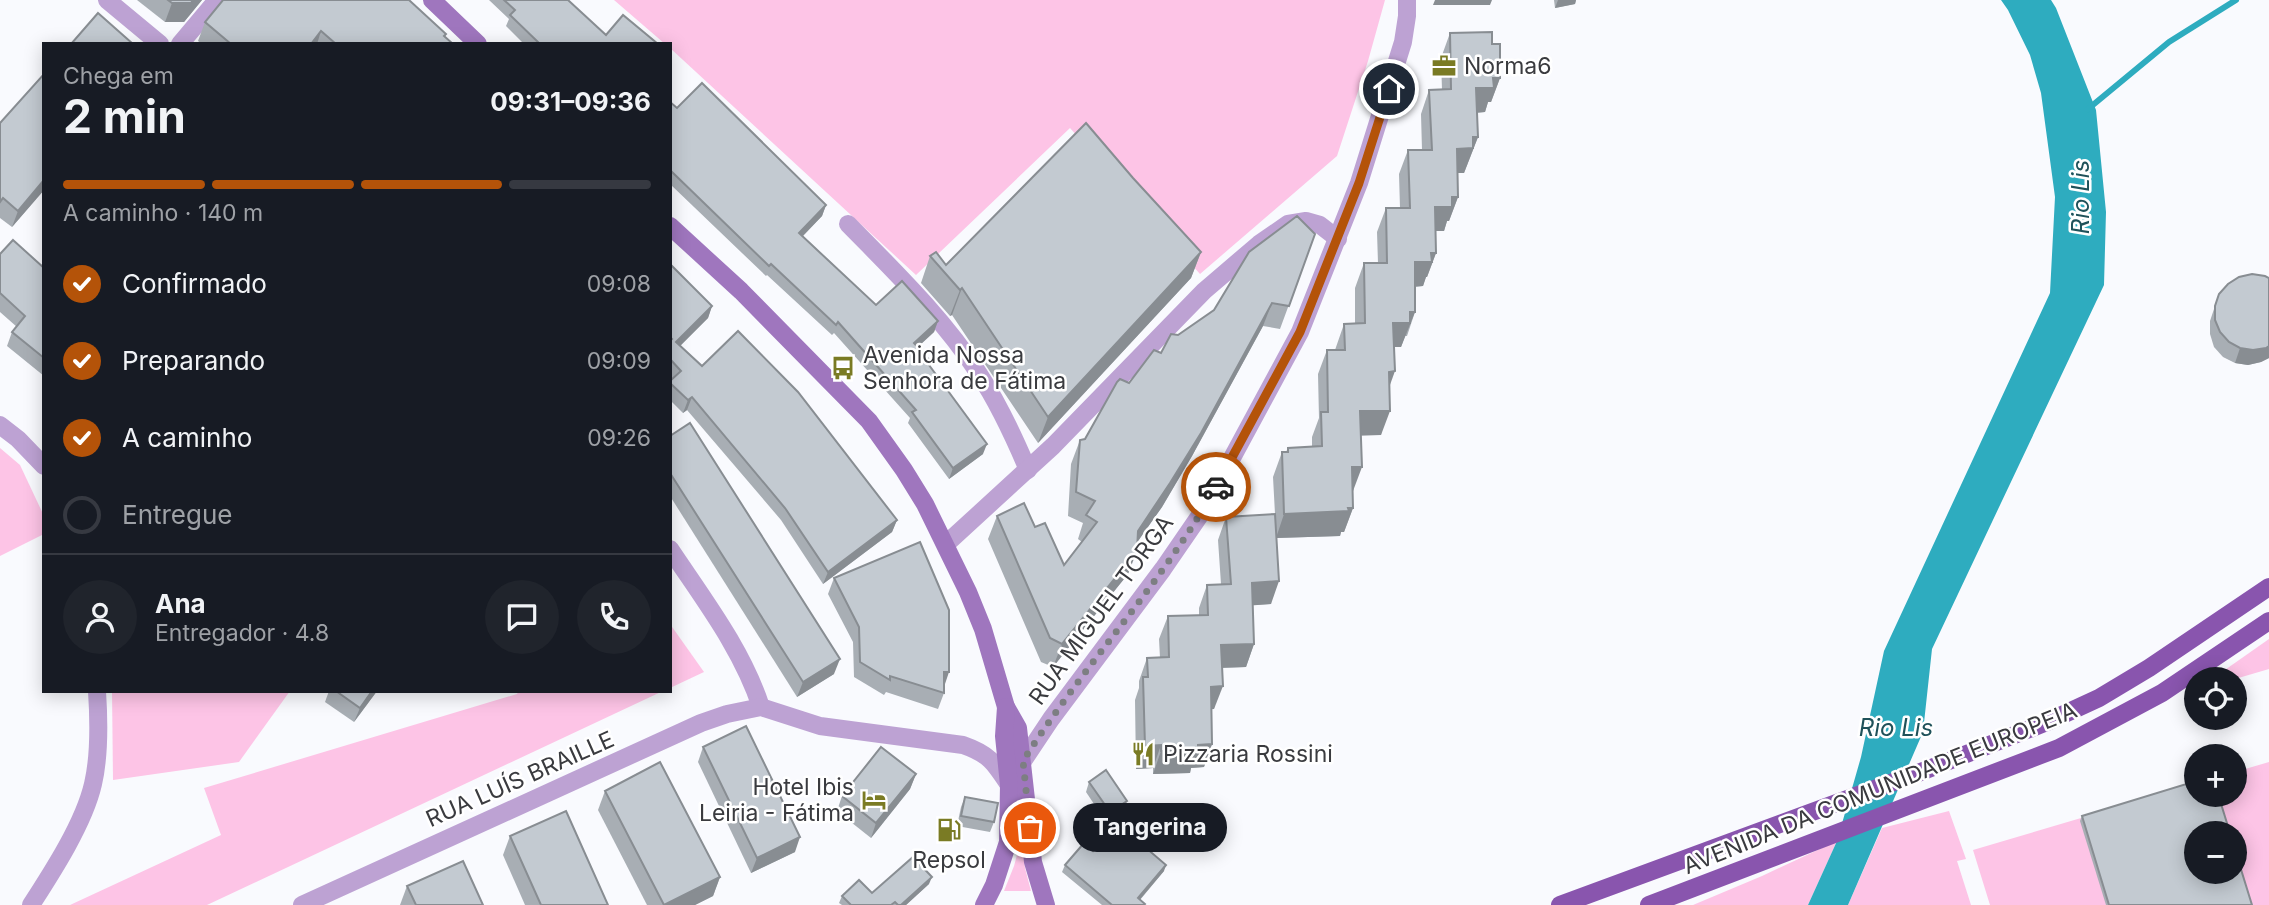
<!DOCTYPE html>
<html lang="pt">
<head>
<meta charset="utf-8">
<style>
	:root { --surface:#171b24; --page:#20242c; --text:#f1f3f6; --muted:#9ea1a6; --line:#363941; --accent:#b45309 }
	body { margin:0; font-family:Inter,sans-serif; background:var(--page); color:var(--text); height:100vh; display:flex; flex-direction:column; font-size:26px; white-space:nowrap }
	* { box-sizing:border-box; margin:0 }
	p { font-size:23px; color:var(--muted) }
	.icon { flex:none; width:38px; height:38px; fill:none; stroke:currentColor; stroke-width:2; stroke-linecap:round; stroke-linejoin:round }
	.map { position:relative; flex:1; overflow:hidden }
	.panel { position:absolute; left:42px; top:42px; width:630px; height:651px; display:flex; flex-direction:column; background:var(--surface); border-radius:0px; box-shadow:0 4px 18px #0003 }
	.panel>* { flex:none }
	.controls { position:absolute; left:2184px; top:667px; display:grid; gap:14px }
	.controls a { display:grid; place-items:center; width:63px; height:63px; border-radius:50%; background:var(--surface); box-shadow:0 4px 18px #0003; font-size:35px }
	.pin { position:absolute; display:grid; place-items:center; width:60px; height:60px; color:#fff; margin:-30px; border:4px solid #fff; border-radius:50%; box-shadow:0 2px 7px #0007 }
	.courier { position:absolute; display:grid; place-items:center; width:70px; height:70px; margin:-35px; border:5px solid #b45309; border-radius:50%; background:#fff; color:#222; box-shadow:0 2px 9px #0007 }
	.bubble { position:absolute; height:49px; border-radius:24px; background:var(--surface); box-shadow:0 4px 18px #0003; font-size:23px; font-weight:700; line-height:49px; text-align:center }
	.head em { font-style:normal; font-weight:700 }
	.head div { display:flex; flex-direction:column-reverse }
	.head { display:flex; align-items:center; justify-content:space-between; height:119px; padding:0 21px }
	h1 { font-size:46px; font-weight:700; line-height:52px }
	.bar { display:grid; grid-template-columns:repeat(4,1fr); gap:10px 7px; align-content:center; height:84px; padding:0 21px }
	.bar i { height:9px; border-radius:5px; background:var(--line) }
	.bar .active { background:var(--accent) }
	.bar p { grid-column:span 4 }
	.line { display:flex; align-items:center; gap:18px; padding:0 21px; border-top:2px solid var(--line) }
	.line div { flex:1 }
	.round { display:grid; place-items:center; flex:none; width:74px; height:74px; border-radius:37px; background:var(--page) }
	ol { padding:0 21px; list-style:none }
	li { display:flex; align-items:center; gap:21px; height:77px }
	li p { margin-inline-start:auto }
	li .icon { padding:7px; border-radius:50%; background:var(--accent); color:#fff; stroke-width:4 }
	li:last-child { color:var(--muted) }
	li i { width:38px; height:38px; border:4px solid var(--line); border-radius:50% }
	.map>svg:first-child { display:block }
</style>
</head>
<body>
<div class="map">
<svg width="2269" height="905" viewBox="0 0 2269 905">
	<rect width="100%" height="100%" fill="#f9fafe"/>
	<!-- green -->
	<g fill="#fdc4e6" fill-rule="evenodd">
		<path d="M614,0H1385L1368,61L1337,156L1200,274L1070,128L916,275L670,48V44H665Z"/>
		<path d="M0,448L20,465L44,516V534L0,556Z"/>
		<path d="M670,624L704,672L670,688Z"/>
		<path d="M2269,639V669L2235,679H2212Z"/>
		<path d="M112,691H290L239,762L113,780Z"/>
		<path d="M519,691H663L207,905H70L221,835L204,788L517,694Z"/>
		<path d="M2269,762V905H1990L1973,850L2196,784V794H2235V772ZM2196,833H2235V872H2196Z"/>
		<path d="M1949,811L1966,859L1957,861L1971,905H1848L1882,828Z"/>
		<path d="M1021,840L1025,868L1031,891H1004L1014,866Z"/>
		<path d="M1837,841L1808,905H1693L1762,876Z"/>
	</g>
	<!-- water -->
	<path fill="#2eacbf" d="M2001,0H2051L2056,8L2096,110L2106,212L2104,285L1932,649L1923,732L1848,905H1808L1837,841L1861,757L1884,651L2050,293L2055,197L2041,93L2030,55L2008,10Z"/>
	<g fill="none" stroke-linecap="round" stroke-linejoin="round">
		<!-- stream -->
		<path stroke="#2eacbf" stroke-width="6" d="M2088,109L2169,42L2236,0"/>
		<!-- street -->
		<g stroke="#bda2d3" stroke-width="18">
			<path d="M107,0L160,44"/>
			<path d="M180,44L217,0"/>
			<path d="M848,224C894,271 943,318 979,374C999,404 1014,437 1028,470"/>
			<path d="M0,425L18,439L44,466"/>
			<path d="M946,544L1053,446L1204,291L1259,244L1288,224L1306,221L1320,225L1338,239"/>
			<path d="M670,549C704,600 742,649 761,707"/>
			<path d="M1023,761L1051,719L1163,569L1205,508L1300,332L1359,183L1403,42L1407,16V0"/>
			<path d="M31,905C53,871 84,823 93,784C100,754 99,721 97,691"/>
			<path d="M302,905L701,723L727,714L761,707L820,726L963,745C989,754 994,762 1009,785"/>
		</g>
		<!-- secondary -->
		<g stroke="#9f76be" stroke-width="18">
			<path d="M432,0L478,44"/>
			<path d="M670,226L741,291L869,421L904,470L925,504L968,592L983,629L1006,707L1018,728L1033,862L1046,905"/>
			<path d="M984,905L994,885L1008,842L1009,785L1004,736L1006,707"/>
		</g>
		<!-- primary -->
		<g stroke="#8955ae" stroke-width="18">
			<path d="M1560,905L1926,770L2047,722L2099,698L2149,668L2269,587"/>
			<path d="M1649,905L2059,748L2162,693L2269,621"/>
		</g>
	</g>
	<!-- wall -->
	<g fill="#a8aeb4">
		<path d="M137,0H202L184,22H165Z"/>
		<path d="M489,0H568L606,35L658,44H524L506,26L509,19Z"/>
		<path d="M1554,0H1576L1575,4L1555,8Z"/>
		<path d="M205,22L446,34L445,37L453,44H202L198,41Z"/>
		<path d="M1450,33L1492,44L1500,78L1491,102H1488L1485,112L1477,113L1478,137L1464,173H1457L1458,197L1449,221H1447L1444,231H1436V253L1427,277H1426L1423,286L1415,287V312L1407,336H1405L1401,347H1394L1389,386L1381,435H1361L1353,491V508L1344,532H1341L1340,536L1276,538L1271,604L1253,605L1254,644L1246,667L1222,668L1214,709H1211L1212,744L1204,767L1191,768L1190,773L1153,774V768L1136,769L1135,700L1139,688V681L1147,658H1160L1159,639L1168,616L1199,615V608L1207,585L1221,584L1218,540L1226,517L1275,514L1273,477L1282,452H1286L1288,448L1312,447V437L1319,418L1318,374L1327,350H1335L1344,324H1355V288L1364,263H1378L1377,232L1386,208H1400L1399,174L1408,150H1422L1421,114L1429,90H1442L1441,58Z"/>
		<path d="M670,102L677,108L826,205L822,216L803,236L876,305L938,321L934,332L918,347L932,363L930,367L983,454L949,479L908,423L910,418L834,333L832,335L767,275L766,276L670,184Z"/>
		<path d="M0,123L44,190L12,227L0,218Z"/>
		<path d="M1133,178L1201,252L1191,278L1038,443L952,315L950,316L921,283L930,256L946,265Z"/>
		<path d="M1315,234L1280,329L1263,326L1192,456L1162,507L1137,542L1128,574L1053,667L1041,662L988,539L997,516L1035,527L1064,565L1082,542L1078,539L1083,523L1068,516L1071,464L1080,440L1085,439L1129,383L1178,335L1214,310Z"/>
		<path d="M0,254L44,268V376L7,346L12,332L17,327L0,312Z"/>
		<path d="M670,264L712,306L708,318L680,346L702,366L897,520L892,532L823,584L781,520L687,410L683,413L670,400V381L673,379L670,376Z"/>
		<path d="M2269,278V358L2261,362L2248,365L2235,363L2223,357L2214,347L2210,334V321L2219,294Z"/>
		<path d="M670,436L834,674L797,697L670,496Z"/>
		<path d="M834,578L944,686V693L938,709L886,692L884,695L854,677L853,642L828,594Z"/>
		<path d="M329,691H377L354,722L325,702Z"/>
		<path d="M703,747L795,852L751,873L698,762Z"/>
		<path d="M916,774L910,789L871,838L837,811L842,796Z"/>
		<path d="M1089,782L1123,811L1106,822L1086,792Z"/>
		<path d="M605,791L720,877L713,896L695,905H647L598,810Z"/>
		<path d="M965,797L994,822L990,832L957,826L961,807Z"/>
		<path d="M2082,816L2252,905H2106L2080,821Z"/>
		<path d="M510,836L608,905H525L503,855Z"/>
		<path d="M1093,851L1164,871L1140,900L1145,905H1102L1062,872L1065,865Z"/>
		<path d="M929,884L906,905H842L839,903L842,896L872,893Z"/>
		<path d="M407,886L483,905H400Z"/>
	</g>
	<!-- shaded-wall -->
	<g fill="#888d92">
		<path d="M193,0H202L184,22H165L172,3Z"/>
		<path d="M1435,0H1492L1490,5H1433Z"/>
		<path d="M1558,0H1576L1575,4L1555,8Z"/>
		<path d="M321,31L317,44H311Z"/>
		<path d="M1493,78H1500L1491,102H1488L1485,112L1468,113L1476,88Z"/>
		<path d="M1473,137H1478L1464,173H1448L1457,149Z"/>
		<path d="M44,180V190L12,227L18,211Z"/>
		<path d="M1452,197H1458L1449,221H1447L1444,231H1426L1435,207Z"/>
		<path d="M826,205L822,216L795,244L799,233Z"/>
		<path d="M1201,252L1191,278L1038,443L1048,417Z"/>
		<path d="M1431,253H1436L1427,277H1426L1423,286L1406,287L1415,262Z"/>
		<path d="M962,288L952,315L950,316L960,290Z"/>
		<path d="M1272,303L1263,326L1192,456L1162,507L1129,554L1138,531Z"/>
		<path d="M712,306L708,318L672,354L676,342Z"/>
		<path d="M1410,312H1415L1401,347H1384L1393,323Z"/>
		<path d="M938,321L934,332L910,354L914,343Z"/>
		<path d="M2269,346V358L2261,362L2248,365L2235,363L2240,348Z"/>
		<path d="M1395,371L1386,396L1389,372Z"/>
		<path d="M692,397L687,410L683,413L688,400Z"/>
		<path d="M1360,411H1390L1381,435L1351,436Z"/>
		<path d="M987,444L983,454L949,479L953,468Z"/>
		<path d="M1352,467H1362L1353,491Z"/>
		<path d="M1353,508L1344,532H1341L1340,536L1276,538L1284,514Z"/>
		<path d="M897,520L892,532L823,584L828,572Z"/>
		<path d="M1137,551L1128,574L1053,667L1062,644Z"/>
		<path d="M1279,581L1271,604L1244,606L1252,583Z"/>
		<path d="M1254,644L1246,667L1213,668L1221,645Z"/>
		<path d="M840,659L834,674L797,697L803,682Z"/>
		<path d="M944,672H949L944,687Z"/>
		<path d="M1223,686L1214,709L1202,710L1211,687Z"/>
		<path d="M372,691H377L354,722L360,708Z"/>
		<path d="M1212,744L1204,767L1191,768L1190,773L1153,774L1161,751L1198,745Z"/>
		<path d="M1161,745L1153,768L1136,769L1145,746Z"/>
		<path d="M916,774L910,789L871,838L876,823Z"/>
		<path d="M1127,801L1123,811L1106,822L1110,812Z"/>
		<path d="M800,837L795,852L751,873L757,858Z"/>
		<path d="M1166,865L1164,871L1136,904L1138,898Z"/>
		<path d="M720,877L713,896L695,905H664Z"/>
		<path d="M932,877L929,884L906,905H901Z"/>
	</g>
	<!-- building -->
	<g fill="#c3cad1" stroke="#888d92" stroke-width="2">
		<path d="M168,0H193L191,3H172Z"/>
		<path d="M223,0H409L446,34L444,36L453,44H336L321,31L311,44H231L205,22Z"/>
		<path d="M504,0H568L606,35L623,15L658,44H540L510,15L515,10Z"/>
		<path d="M98,13L133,44H71Z"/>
		<path d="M1492,32V44H1500V78H1493L1494,88H1476L1478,137H1473V148L1457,149L1458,197H1452V207H1435L1436,253H1431L1432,262H1415V312H1410V323H1393L1395,371L1389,372L1390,411H1360L1362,467H1352L1353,508H1348L1349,511L1284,514L1282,452H1288V448L1322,446L1321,412H1328L1327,350H1345L1344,324L1365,323L1364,263H1387L1386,208H1410L1408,150H1432L1429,90L1451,89L1450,33Z"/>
		<path d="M44,74V180L18,211L3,198L0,202V123Z"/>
		<path d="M702,83L826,205L799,233L876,305L902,281L938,321L914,343L932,363L929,365L987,444L953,468L912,412L916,410L838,322L836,325L771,264L769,266L670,170V102L677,108Z"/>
		<path d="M1086,123L1133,178L1201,252L1048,417L962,288L960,290L930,256L936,252L946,265Z"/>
		<path d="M1297,216L1315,234L1289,306L1272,303L1201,433L1170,483L1138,531L1137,551L1062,644L1050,638L997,516L1024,503L1035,527L1045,523L1064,565L1097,522L1086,515L1095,501L1076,492L1080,440L1085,439L1117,382L1120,379L1129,383L1154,350L1161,353L1171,334L1178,335L1214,310L1249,252Z"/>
		<path d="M13,240L44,268V358L12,332L25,316L0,293V254Z"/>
		<path d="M670,264L712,306L676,342L702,366L738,331L798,392L897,520L828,572L785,508L692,397L688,400L670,383V381L681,371L670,359V341L672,339L670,337Z"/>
		<path d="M2252,274L2265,276L2269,278V346L2266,348L2253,350L2240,348L2229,342L2220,332L2215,320V306L2219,294L2228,284L2239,277Z"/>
		<path d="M690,423L840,659L803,682L670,473V436Z"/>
		<path d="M1275,514L1279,581L1252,583L1254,644L1221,645L1223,686L1211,687L1212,744L1198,745V750L1161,751V745L1145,746L1143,677H1148L1147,658L1169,657L1168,616L1208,615L1207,585L1231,584L1226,517Z"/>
		<path d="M920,542L949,610V672H944V693L890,676V680L860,662L859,627L834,578Z"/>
		<path d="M336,691H372L360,708Z"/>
		<path d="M746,726L800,837L757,858L703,747Z"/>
		<path d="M881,747L916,774L876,823L842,796Z"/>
		<path d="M660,762L720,877L664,905L605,791Z"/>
		<path d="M1106,770L1127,801L1110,812L1089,782Z"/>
		<path d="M2196,781V794H2218L2230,833H2196V872H2235V850L2252,905H2109L2082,816Z"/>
		<path d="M965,797L998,803L994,822L961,816Z"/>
		<path d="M566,811L608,905H541L510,836Z"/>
		<path d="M1117,823L1166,865L1138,898L1145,904L1144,905H1112L1065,865L1084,843L1093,851Z"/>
		<path d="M913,857L932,877L901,905H898L895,902L891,905H851L842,896L859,880L872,893Z"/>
		<path d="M463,861L483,905H416L407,886Z"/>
	</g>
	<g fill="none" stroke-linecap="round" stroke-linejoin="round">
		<!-- done -->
		<path stroke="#7d7e82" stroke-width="7" stroke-dasharray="0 12.6" d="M1030,828L1023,761C1082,667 1161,585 1216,487"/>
		<!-- route -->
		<path stroke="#b45309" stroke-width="9" d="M1216,487L1300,332L1359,183L1389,89"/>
	</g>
	<!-- icons -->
	<defs>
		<g id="office-bare" transform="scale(1.89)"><path d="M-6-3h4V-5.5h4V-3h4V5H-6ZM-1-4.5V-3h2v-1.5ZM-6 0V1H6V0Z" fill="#7a7b24" stroke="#fff" stroke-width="2.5" paint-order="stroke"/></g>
		<g id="bus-bare" transform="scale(1.89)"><path d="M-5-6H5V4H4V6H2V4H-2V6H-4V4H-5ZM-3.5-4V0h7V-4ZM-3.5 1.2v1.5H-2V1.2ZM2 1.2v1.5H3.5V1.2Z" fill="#7a7b24" stroke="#fff" stroke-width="2.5" paint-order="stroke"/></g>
		<g id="restaurant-bare" transform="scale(1.89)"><path d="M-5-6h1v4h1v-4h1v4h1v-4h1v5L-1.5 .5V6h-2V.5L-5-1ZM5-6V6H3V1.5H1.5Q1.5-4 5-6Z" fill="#7a7b24" stroke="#fff" stroke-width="2.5" paint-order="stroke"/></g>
		<g id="hotel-bare" transform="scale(1.89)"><path d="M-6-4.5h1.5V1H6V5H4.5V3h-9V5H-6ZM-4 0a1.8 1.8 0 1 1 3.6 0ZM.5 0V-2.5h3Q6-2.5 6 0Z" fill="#7a7b24" stroke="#fff" stroke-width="2.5" paint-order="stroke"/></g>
		<g id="fuel-bare" transform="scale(1.89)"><path d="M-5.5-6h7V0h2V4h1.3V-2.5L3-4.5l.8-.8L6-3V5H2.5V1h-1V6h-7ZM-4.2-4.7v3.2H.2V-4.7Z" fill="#7a7b24" stroke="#fff" stroke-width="2.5" paint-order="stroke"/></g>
	</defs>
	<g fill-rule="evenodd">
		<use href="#office-bare" x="1444" y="66"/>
		<use href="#bus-bare" x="843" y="368"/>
		<use href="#restaurant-bare" x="1143" y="754"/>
		<use href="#hotel-bare" x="874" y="800"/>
		<use href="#fuel-bare" x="949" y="830"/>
	</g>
	<g text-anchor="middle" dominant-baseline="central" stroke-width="5" stroke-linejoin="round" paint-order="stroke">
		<!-- poi labels -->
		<g font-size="23" fill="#3a3b3f" stroke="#fff" text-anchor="start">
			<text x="1464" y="66">Norma6</text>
			<text x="863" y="355">Avenida Nossa<tspan x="863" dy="26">Senhora de Fátima</tspan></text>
			<text x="1163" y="754">Pizzaria Rossini</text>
			<text x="854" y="787" text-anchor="end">Hotel Ibis<tspan x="854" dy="26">Leiria - Fátima</tspan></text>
			<text x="949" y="860" text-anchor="middle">Repsol</text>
		</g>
		<!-- street labels -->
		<g font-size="23" fill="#3a3b3f" stroke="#fff">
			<text transform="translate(1101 610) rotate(-54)">RUA MIGUEL TORGA</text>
			<text transform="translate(520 779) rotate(-24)">RUA LUÍS BRAILLE</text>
			<text transform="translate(1880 788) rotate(-22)">AVENIDA DA COMUNIDADE EUROPEIA</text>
		</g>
		<!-- water labels -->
		<g font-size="24" font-style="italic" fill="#1f525a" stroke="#fff">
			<text transform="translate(2080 197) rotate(-90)">Rio Lis</text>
			<text x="1896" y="727">Rio Lis</text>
		</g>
	</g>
</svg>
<div class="controls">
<a><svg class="icon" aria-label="locate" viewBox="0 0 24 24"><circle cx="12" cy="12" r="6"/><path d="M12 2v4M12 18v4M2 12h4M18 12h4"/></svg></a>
<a>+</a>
<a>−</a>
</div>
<div class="pin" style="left:1030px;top:828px;background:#ea580c"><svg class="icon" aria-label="bag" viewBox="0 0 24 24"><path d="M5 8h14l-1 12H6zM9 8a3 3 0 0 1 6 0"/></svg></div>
<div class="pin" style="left:1389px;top:89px;background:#1f2937"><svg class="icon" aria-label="home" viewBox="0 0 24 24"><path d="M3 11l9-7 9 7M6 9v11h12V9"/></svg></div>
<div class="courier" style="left:1216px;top:487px"><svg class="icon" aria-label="car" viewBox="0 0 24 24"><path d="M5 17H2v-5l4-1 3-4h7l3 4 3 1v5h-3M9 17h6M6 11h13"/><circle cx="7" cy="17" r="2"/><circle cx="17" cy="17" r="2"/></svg></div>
<div class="bubble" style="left:1073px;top:803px;width:154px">Tangerina</div>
<section class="panel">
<div class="head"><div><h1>2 min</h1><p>Chega em</p></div><em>09:31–09:36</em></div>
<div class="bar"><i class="active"></i><i class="active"></i><i class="active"></i><i></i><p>A caminho · 140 m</p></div>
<ol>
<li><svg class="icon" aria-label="check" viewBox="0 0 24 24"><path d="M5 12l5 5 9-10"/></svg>Confirmado<p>09:08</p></li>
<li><svg class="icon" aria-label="check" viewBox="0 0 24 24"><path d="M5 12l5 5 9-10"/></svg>Preparando<p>09:09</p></li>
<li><svg class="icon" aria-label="check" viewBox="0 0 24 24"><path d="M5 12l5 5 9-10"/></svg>A caminho<p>09:26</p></li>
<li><i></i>Entregue</li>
</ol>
<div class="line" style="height:126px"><a class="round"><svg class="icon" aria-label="person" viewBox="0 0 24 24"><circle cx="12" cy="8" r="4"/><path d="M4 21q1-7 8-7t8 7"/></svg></a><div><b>Ana</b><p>Entregador · 4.8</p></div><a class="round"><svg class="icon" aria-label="chat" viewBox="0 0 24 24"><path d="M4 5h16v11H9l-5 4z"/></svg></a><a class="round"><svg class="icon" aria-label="phone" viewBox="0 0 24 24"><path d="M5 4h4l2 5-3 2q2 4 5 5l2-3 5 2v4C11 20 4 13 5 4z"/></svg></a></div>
</section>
</div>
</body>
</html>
